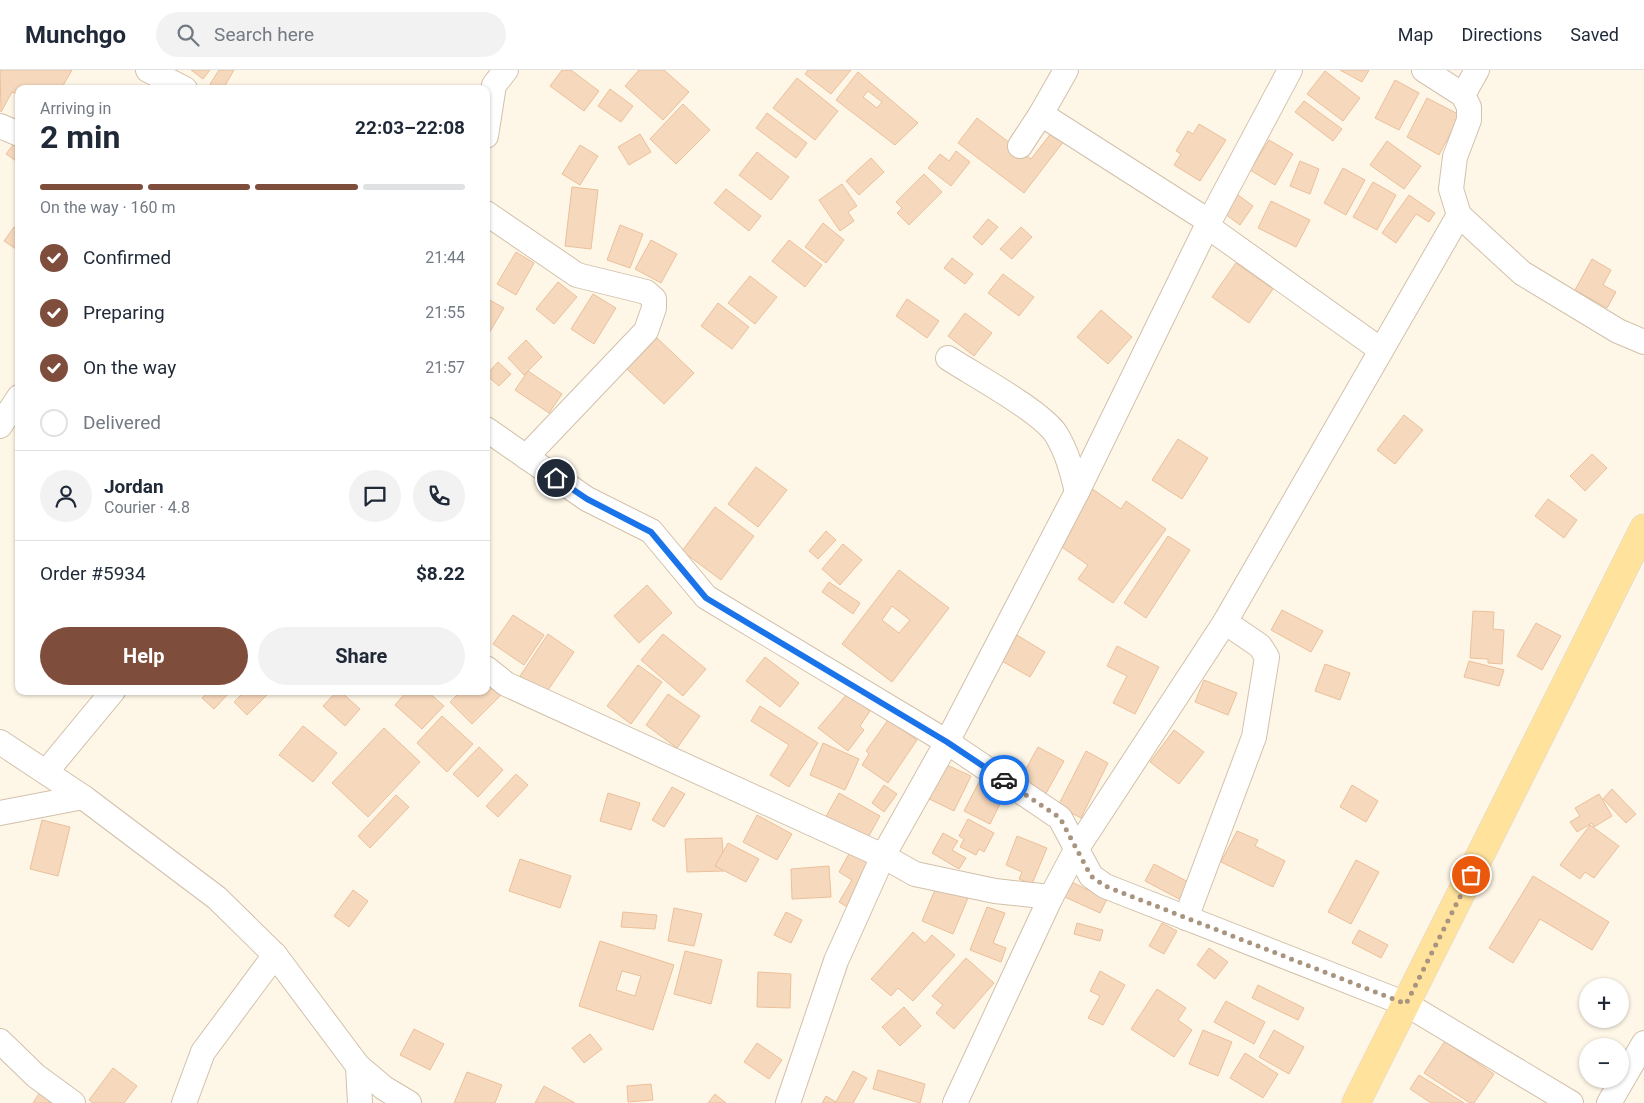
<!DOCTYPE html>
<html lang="en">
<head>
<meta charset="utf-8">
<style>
	:root { --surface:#fff; --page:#f2f2f3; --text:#1f2937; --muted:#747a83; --line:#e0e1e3; --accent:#7e4d3c }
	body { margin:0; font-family:Roboto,sans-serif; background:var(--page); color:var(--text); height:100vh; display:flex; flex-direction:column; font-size:19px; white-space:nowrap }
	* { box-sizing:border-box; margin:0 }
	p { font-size:16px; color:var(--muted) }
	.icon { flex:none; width:28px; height:28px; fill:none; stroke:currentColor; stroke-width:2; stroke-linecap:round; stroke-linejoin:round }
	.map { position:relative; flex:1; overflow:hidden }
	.drawer { position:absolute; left:15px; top:15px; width:475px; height:610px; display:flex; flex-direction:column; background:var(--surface); border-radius:10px; box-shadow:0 1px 4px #0004 }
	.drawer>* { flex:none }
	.fabs { position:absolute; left:1579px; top:908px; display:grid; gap:10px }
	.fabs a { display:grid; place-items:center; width:50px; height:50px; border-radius:50%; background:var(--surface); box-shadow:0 1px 4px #0004; font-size:25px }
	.pin { position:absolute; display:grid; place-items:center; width:42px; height:42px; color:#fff; margin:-21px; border:2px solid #fff; border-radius:50%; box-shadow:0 1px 5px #0007 }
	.courier { position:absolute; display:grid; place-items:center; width:50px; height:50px; margin:-25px; border:4px solid #1a73e8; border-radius:50%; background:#fff; color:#222; box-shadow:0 1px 6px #0007 }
	.head em { font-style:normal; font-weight:700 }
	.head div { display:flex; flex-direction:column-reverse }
	.head { display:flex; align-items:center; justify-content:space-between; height:85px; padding:0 25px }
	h1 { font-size:32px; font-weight:700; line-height:38px }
	.bar { display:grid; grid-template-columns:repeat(4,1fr); gap:8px 5px; align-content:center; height:60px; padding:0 25px }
	.bar i { height:6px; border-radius:4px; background:var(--line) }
	.bar .current { background:var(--accent) }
	.bar p { grid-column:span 4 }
	.line { display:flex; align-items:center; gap:12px; padding:0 25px; border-top:1px solid var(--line) }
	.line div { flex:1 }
	.round { display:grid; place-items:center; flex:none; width:52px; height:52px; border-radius:26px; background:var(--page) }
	ol { padding:0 25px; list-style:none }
	li { display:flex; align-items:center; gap:15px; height:55px }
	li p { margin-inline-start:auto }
	li .icon { padding:5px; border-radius:50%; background:var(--accent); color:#fff; stroke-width:4 }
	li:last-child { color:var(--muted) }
	li i { width:28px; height:28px; border:2px solid var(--line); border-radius:50% }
	.button { display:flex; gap:10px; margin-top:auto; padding:10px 25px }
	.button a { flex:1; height:58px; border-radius:30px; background:var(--accent); color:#fff; font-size:20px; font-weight:700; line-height:58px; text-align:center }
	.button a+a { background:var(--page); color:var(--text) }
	header { display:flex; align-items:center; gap:30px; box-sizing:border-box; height:70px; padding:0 25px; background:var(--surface); border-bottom:1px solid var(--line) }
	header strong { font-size:24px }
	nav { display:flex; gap:28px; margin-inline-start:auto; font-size:18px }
	.search { width:350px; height:45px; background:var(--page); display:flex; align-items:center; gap:12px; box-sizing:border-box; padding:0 18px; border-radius:28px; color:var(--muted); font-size:19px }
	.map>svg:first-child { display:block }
</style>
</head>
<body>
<header>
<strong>Munchgo</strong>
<div class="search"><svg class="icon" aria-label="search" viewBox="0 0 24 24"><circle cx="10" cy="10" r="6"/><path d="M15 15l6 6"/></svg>Search here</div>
<nav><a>Map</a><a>Directions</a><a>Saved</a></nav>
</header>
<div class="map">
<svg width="1644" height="1033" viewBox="0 0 1644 1033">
	<rect width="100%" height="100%" fill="#fef7e7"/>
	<!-- building -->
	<g fill="#f6d8bc" stroke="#ebc09b" fill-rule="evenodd">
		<path d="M0,0H72L61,19H19V25L12,22L1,42Z"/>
		<path d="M191,0H210L203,9Z"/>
		<path d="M219,0H234L223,19H217L210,14Z"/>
		<path d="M562,0H571L599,21L584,41L550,16Z"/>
		<path d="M639,0H664L689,22L663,50L625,16Z"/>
		<path d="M808,0H851L831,24L805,4Z"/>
		<path d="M1340,0H1369L1362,12Z"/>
		<path d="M1325,1L1360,28L1343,51L1307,24Z"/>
		<path d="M858,2L918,53L895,75L836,30ZM868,21L882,32L877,38L863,27Z"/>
		<path d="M797,8L838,41L815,70L773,38Z"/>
		<path d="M1395,10L1419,23L1399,60L1375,48Z"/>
		<path d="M610,19L633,36L621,52L598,36Z"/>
		<path d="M1427,28L1460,45L1439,85L1407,67Z"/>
		<path d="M1304,31L1342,59L1333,71L1295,42Z"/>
		<path d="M683,34L710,60L676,94L650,69Z"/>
		<path d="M767,43L807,73L796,88L756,58Z"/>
		<path d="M977,48L1031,89L1052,62L1064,71L1024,123L958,73Z"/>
		<path d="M1199,54L1226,70L1200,111L1174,95L1181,84L1176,81L1188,61L1193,64Z"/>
		<path d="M640,64L651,82L629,95L618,77Z"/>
		<path d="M19,67V93L6,84Z"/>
		<path d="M1269,70L1293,84L1275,115L1250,100Z"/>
		<path d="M1387,71L1421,96L1404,119L1370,95Z"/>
		<path d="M580,75L598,86L580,115L562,104Z"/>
		<path d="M956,81L970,92L951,116L928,98L940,84L949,91Z"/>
		<path d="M757,82L789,107L771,130L739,105Z"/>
		<path d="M871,88L884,102L859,125L846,111Z"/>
		<path d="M1300,91L1319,99L1310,124L1290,116Z"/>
		<path d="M1343,98L1365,110L1346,145L1324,133Z"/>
		<path d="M924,104L942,122L909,155L897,143L902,138L896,132Z"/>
		<path d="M1373,112L1396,125L1377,160L1353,147Z"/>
		<path d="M842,114L857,136L848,142L854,151L840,161L819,130Z"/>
		<path d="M572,117L598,120L591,179L565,176Z"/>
		<path d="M726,119L761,146L749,161L714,133Z"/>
		<path d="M1234,122L1253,136L1240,155L1221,141Z"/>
		<path d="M1409,125L1435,143L1429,152L1416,144L1396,173L1382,163Z"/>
		<path d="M1271,131L1310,150L1296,177L1258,158Z"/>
		<path d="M988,149L998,157L982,175L973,167Z"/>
		<path d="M823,153L844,170L826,193L805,177Z"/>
		<path d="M620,155L643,164L630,198L607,190Z"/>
		<path d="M14,157L19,160V181L4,171Z"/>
		<path d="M1021,157L1032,167L1012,189L1000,179Z"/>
		<path d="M651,170L677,184L661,213L635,199Z"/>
		<path d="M789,170L822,195L805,217L772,191Z"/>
		<path d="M516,182L534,193L516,225L497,214Z"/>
		<path d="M952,188L973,204L965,214L944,198Z"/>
		<path d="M1592,189L1611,200L1603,215L1616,222L1607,238L1575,220Z"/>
		<path d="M1236,193L1273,219L1249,253L1212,227Z"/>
		<path d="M1003,204L1034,227L1019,246L988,223Z"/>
		<path d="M750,206L777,227L755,254L728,233Z"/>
		<path d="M558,212L577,227L554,254L536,239Z"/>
		<path d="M593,224L616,238L594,274L571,259Z"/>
		<path d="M486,228L504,238L486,268Z"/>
		<path d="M907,229L939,251L927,268L896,246Z"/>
		<path d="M718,233L749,257L732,279L701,256Z"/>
		<path d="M1101,240L1132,267L1108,294L1077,267Z"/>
		<path d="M965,243L992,263L974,286L948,266Z"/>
		<path d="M657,268L694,303L664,334L627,299Z"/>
		<path d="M526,270L542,287L524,305L508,288Z"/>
		<path d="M498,292L511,304L499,316L486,305Z"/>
		<path d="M528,301L562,324L549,343L515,320Z"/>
		<path d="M1404,345L1423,360L1395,394L1377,380Z"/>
		<path d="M1178,369L1208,388L1182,429L1152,410Z"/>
		<path d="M1592,384L1607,398L1585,421L1570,406Z"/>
		<path d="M756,397L787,420L758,457L728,434Z"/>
		<path d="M1091,418L1121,439L1126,431L1166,459L1113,533L1078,509L1088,495L1053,471Z"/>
		<path d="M1548,429L1577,450L1564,468L1535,446Z"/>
		<path d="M715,437L754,466L721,510L682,481Z"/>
		<path d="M826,461L836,470L818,489L809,481Z"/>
		<path d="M1168,466L1190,480L1146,548L1124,533Z"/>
		<path d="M843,474L862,490L840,515L822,499Z"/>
		<path d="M899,500L949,538L892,612L842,574ZM892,536L910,550L899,563L882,550Z"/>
		<path d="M829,512L860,533L853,544L822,522Z"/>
		<path d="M647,515L672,543L639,573L614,546Z"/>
		<path d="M1282,540L1323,561L1311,582L1271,560Z"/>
		<path d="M1473,541L1494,542L1493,559L1504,560L1502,594L1488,593V589L1470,588Z"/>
		<path d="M513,545L544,565L524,595L493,574Z"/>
		<path d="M1536,553L1561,566L1542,600L1517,586Z"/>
		<path d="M548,564L574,582L546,623L520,606Z"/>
		<path d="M663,564L706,599L683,626L641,590Z"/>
		<path d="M1015,564L1045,582L1030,607L1000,590Z"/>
		<path d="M1117,576L1159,597L1135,644L1113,633L1127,606L1107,596Z"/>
		<path d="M765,587L799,613L780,637L746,611Z"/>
		<path d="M1469,591L1504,600L1499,616L1464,607Z"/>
		<path d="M1325,594L1350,603L1340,630L1315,621Z"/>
		<path d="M638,595L662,612L631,654L607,636Z"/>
		<path d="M486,605L504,622L472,654L450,632L461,621H486Z"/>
		<path d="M1204,610L1237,623L1228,645L1195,632Z"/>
		<path d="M209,621H231L214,639L202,628Z"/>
		<path d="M245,621H271L247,645L234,632Z"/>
		<path d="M337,621H340L360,639L345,656L323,636Z"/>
		<path d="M407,621H427L444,636L422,659L395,635Z"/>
		<path d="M848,623L870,641L860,656L864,660L848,681L818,658Z"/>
		<path d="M668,624L700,646L677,678L646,655Z"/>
		<path d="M760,636L818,673L789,717L770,705L789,675L751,651Z"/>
		<path d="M442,646L473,674L447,702L417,673Z"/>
		<path d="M888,650L917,670L888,713L862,695L869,684L866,681Z"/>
		<path d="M303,656L337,683L313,712L279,685Z"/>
		<path d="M384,658L420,692L368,747L332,713Z"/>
		<path d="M1174,660L1204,682L1179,714L1150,692Z"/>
		<path d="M823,673L859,689L845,720L810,705Z"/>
		<path d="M479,677L503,700L478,727L453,704Z"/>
		<path d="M1038,677L1064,691L1044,727L1018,713Z"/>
		<path d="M1086,681L1108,693L1081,748L1058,736Z"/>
		<path d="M938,691L971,706L954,741L921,725Z"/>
		<path d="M516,704L528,715L498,747L486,736Z"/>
		<path d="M980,710L1006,722L990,754L964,741Z"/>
		<path d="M884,715L897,724L884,742L872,733Z"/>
		<path d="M1352,715L1378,731L1366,752L1340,737Z"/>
		<path d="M672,717L685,724L664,757L652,750Z"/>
		<path d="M1612,719L1636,744L1626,753L1603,729Z"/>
		<path d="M608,723L640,733L631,760L600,751Z"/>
		<path d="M839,723L880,746L865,773L824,750Z"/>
		<path d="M1599,724L1612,746L1594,757L1592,753L1577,762L1570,752L1580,746L1575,738Z"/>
		<path d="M396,725L409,737L370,778L358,766Z"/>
		<path d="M757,745L792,764L777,790L743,772Z"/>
		<path d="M968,749L994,763L984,782L979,779L976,785L960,777L964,769L959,766Z"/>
		<path d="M42,750L70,757L58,806L30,799Z"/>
		<path d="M1590,755L1619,776L1594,808L1585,802L1580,809L1560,795Z"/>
		<path d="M1237,761L1258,770L1255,776L1285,791L1273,817L1221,792Z"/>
		<path d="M943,763L958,771L952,780L966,788L959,799L932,783Z"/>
		<path d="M1017,766L1047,778L1032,814L1019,809L1022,802L1006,795Z"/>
		<path d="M722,768L724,801L687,802L685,769Z"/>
		<path d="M728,773L759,789L746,812L715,796Z"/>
		<path d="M851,780L874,792L849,838L839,832L852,810L839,802Z"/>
		<path d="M520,789L571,806L560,838L509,821Z"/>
		<path d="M1356,790L1379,802L1351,854L1328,842Z"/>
		<path d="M1154,794L1192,814L1183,831L1145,811Z"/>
		<path d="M829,796L831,827L792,829L791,799Z"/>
		<path d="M1533,806L1609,852L1592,880L1540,849L1513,893L1489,878Z"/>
		<path d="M1063,808L1107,829L1100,843L1056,823Z"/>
		<path d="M937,815L968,828L953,864L922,851Z"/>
		<path d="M353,820L368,831L349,857L334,846Z"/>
		<path d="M987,837L1005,843L993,873L1006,878L1001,892L970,880Z"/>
		<path d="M674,838L702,844L694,876L668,871Z"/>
		<path d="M623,842L657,845L655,859L621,857Z"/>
		<path d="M786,842L802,850L791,873L774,865Z"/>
		<path d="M1077,853L1103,860L1100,871L1074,864Z"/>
		<path d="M1162,853L1177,861L1164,884L1149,876Z"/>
		<path d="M1359,860L1388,875L1381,888L1352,873Z"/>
		<path d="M913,862L925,873L932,865L955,885L913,931L898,918L891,926L871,909Z"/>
		<path d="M600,871L674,895L653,960L579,936ZM622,901L641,906L635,926L616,920Z"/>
		<path d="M1209,878L1228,892L1215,909L1197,895Z"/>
		<path d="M685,881L722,890L711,934L674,924Z"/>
		<path d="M966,888L994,913L954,959L936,943L943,935L932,926Z"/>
		<path d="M1100,901L1125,915L1103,955L1088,948L1100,926L1090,921Z"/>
		<path d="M758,902L791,904L790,938L757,937Z"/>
		<path d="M1258,915L1304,938L1298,950L1252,928Z"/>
		<path d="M1157,919L1186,938L1178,950L1192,960L1174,987L1131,959Z"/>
		<path d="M1226,931L1265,952L1254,974L1214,952Z"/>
		<path d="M904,937L921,956L900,976L882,957Z"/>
		<path d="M414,959L444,974L430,1000L400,985Z"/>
		<path d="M1203,960L1232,972L1218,1006L1189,994Z"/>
		<path d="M1274,960L1304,977L1289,1004L1259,987Z"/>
		<path d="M590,964L602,979L584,993L572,978Z"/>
		<path d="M1445,971L1494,1004L1474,1033H1470L1424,1003Z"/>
		<path d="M757,973L782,990L769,1009L744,992Z"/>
		<path d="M1245,983L1278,1004L1263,1028L1230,1008Z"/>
		<path d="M113,998L137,1016L124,1033H93L89,1030Z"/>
		<path d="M878,1000L925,1014L920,1033L873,1019Z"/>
		<path d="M853,1001L867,1008L853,1033H822L826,1026L836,1032Z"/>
		<path d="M467,1002L502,1015L495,1033H454Z"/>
		<path d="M1419,1005L1464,1033H1431L1410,1019Z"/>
		<path d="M651,1014L653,1030L628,1032L627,1016Z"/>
		<path d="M544,1016L575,1033H535Z"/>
		<path d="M40,1022L53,1033H33Z"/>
		<path d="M715,1024L726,1033H708Z"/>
	</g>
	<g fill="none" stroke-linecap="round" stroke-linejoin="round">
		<!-- street casing -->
		<g stroke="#d2c0ab" stroke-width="26">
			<g id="street">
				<path d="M148,0L185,19"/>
				<path d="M1424,0L1463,25L1469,37V50L1455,87L1451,119L1459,145L1522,203L1618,261L1644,272"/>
				<path d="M1463,25L1477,0"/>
				<path d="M1041,44L1210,152"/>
				<path d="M0,56L19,64"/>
				<path d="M486,66L494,15L506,0"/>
				<path d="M1020,76L1041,44L1066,0"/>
				<path d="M486,143L577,205L646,222L654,229V238L646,261L526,387"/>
				<path d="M1207,156L1381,280"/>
				<path d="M948,288C974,305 1041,341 1056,364C1067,382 1072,401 1077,422"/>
				<path d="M0,356L19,327"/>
				<path d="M486,359L587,429L651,461L706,527L947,672L1060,748L1091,806L1105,816L1406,934L1571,1033"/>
				<path d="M486,598L506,614L883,786L915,804L995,821L1051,827"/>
				<path d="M0,672L83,727L217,828L275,885L358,996L384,1018L409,1033"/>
				<path d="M46,702L113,621"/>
				<path d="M0,743L83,727"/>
				<path d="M1186,848L1254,667L1267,587L1260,576L1225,552"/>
				<path d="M0,971L36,1006L73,1033"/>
				<path d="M358,996L360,1033"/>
				<path d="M184,1033L203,982L275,885"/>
				<path d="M788,1033L836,891L883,786L947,672L1077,422L1207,156L1290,0"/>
				<path d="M955,1033L1051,827L1076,780L1225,552L1459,145"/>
				<path d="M1609,1033L1644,973"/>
			</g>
		</g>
		<!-- primary casing -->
		<g stroke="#ddd5cf" stroke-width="29">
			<path id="primary" d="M1356,1033L1644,458"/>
		</g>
		<!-- street -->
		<use href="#street" stroke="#fff" stroke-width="24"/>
		<!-- primary -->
		<use href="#primary" stroke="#ffe39d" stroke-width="28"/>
	</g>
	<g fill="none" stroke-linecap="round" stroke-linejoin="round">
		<!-- done -->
		<path stroke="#a99480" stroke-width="5" stroke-dasharray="0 9" d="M1004,710L1060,748L1091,806L1105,816L1406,934L1471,805"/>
		<!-- route -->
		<path stroke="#1a73e8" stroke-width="6" d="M556,408L587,429L651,462L706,528L947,672L1004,710"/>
	</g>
</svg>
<div class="fabs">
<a>+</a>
<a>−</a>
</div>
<div class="pin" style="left:1471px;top:805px;background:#ea580c"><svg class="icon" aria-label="bag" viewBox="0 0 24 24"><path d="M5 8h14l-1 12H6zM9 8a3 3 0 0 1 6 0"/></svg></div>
<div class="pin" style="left:556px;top:408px;background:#1f2937"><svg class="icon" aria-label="home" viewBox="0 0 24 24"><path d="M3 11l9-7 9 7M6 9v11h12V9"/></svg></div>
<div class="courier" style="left:1004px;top:710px"><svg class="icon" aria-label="car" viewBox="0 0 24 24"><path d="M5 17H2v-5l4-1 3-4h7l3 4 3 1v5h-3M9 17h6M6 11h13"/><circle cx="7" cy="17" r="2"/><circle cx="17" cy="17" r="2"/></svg></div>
<section class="drawer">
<div class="head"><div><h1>2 min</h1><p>Arriving in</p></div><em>22:03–22:08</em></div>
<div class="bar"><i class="current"></i><i class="current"></i><i class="current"></i><i></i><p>On the way · 160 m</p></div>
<ol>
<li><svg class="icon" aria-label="check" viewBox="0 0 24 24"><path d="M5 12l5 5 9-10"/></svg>Confirmed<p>21:44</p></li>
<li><svg class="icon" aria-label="check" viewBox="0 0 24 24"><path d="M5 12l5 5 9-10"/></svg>Preparing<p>21:55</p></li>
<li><svg class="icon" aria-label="check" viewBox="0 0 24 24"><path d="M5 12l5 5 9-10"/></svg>On the way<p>21:57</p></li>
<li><i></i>Delivered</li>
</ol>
<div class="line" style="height:90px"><a class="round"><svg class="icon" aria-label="person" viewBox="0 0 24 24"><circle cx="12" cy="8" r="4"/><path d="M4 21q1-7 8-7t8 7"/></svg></a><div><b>Jordan</b><p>Courier · 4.8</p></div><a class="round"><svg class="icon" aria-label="chat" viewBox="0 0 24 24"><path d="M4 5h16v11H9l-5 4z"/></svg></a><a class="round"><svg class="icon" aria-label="phone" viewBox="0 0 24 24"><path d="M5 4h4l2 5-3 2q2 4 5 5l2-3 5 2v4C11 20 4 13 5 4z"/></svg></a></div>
<div class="line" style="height:65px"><div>Order #5934</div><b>$8.22</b></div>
<div class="button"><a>Help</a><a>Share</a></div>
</section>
</div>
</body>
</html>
